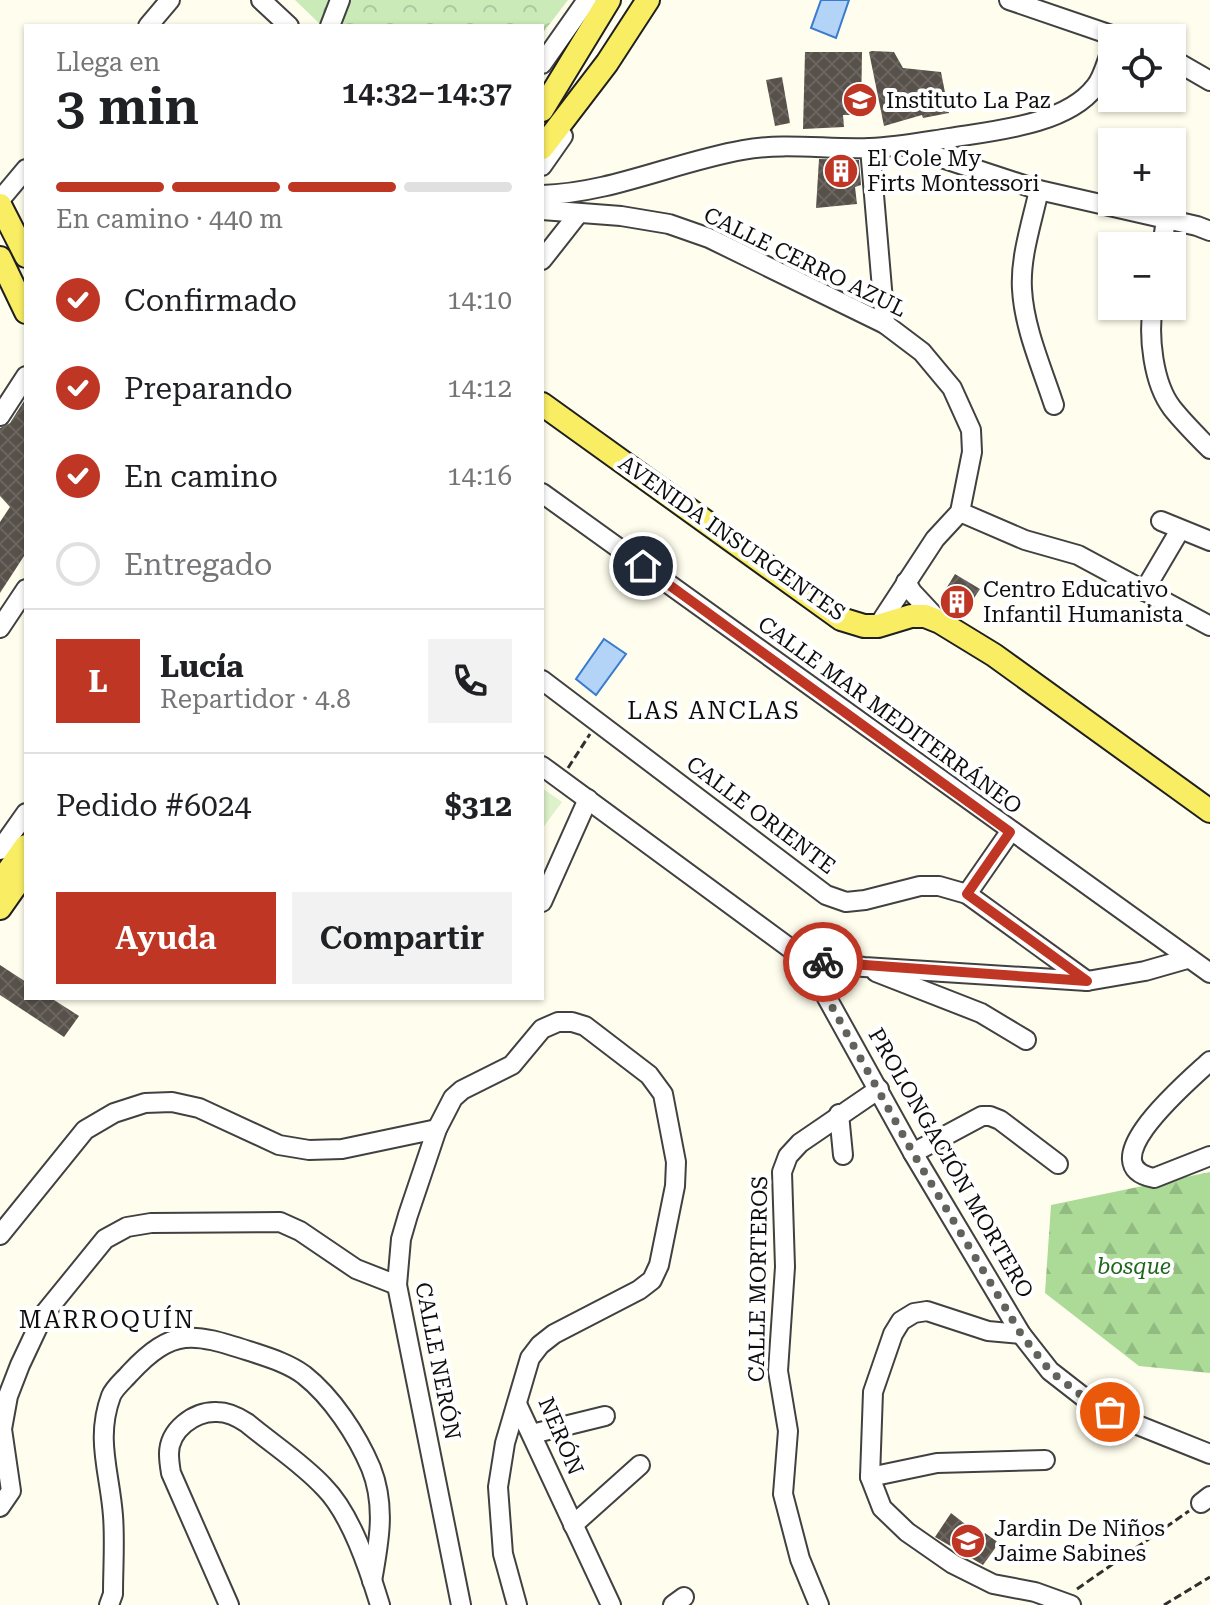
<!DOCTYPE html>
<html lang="es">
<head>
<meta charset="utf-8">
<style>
	:root { --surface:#fff; --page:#f2f2f2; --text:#202124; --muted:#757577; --line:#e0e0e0; --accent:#bf3624 }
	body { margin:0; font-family:"Roboto Serif",serif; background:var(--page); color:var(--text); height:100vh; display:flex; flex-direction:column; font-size:30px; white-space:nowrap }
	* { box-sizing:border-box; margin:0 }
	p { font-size:26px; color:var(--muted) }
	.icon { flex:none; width:44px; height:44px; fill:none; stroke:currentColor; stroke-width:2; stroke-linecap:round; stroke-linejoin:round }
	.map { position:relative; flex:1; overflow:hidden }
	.panel { position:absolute; left:24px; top:24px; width:520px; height:976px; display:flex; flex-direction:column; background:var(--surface); border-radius:0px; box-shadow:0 2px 6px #0004 }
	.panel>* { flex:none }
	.buttons { position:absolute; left:1098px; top:24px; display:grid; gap:16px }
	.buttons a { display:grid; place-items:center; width:88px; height:88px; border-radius:0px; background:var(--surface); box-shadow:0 2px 6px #0004; font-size:40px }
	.pin { position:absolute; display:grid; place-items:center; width:68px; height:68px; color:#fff; margin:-34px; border:4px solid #fff; border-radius:50%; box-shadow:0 2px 8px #0007 }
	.courier { position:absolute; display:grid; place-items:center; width:80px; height:80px; margin:-40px; border:6px solid #bf3624; border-radius:50%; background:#fff; color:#222; box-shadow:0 2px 10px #0007 }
	.headline em { font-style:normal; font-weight:600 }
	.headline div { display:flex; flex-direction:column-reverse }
	.headline { display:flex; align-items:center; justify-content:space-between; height:136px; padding:0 32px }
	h1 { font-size:52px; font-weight:600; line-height:60px }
	.bar { display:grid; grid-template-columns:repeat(4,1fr); gap:12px 8px; align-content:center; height:96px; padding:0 32px }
	.bar i { height:10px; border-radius:6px; background:var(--line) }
	.bar .active { background:var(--accent) }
	.bar p { grid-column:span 4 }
	.line { display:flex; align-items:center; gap:20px; padding:0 32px; border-top:2px solid var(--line) }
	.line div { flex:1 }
	.round { display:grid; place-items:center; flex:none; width:84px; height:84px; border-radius:0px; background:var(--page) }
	ol { padding:0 32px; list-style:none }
	li { display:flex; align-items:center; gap:24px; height:88px }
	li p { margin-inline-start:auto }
	li .icon { padding:8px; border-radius:50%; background:var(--accent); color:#fff; stroke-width:4 }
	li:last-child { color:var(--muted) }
	li i { width:44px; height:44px; border:4px solid var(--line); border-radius:50% }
	.action { display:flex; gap:16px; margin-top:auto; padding:16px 32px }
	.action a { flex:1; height:92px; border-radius:0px; background:var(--accent); color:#fff; font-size:32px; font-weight:600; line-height:92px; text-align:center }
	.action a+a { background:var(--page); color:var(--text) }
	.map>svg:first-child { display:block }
</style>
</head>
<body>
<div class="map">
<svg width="1210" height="1605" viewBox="0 0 1210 1605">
	<defs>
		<pattern id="forest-firs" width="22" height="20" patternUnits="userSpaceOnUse" patternTransform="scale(2)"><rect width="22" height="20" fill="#abdb97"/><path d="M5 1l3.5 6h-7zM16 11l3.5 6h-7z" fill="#92bb81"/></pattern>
		<pattern id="park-crowns" width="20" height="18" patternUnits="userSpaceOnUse" patternTransform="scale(2)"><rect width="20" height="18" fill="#caeab8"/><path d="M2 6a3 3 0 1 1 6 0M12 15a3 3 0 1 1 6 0" fill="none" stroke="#acc89d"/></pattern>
		<pattern id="building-cross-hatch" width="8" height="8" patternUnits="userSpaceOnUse" patternTransform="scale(2)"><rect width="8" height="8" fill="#57514a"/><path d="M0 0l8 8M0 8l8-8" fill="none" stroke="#6a6560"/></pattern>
	</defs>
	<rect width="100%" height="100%" fill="#fffeee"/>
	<!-- forest -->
	<path fill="url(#forest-firs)" d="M1210,1172V1373L1139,1366L1045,1293L1051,1205Z"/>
	<!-- park -->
	<path fill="url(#park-crowns)" d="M295,0H568L542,34V26H322Z"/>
	<!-- pitch -->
	<path fill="#ddf1ca" d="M542,788L562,802L542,829Z"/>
	<!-- water -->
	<g fill="#b3d3f7" stroke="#397bce" stroke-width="2">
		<path d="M821,0H849L836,38L811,28Z"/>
		<path d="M604,639L626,654L596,695L576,679Z"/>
	</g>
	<!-- building -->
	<g fill="url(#building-cross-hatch)">
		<path d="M872,51L894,52L903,68L941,72L949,113L923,118L922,115L884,126L869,52Z"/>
		<path d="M805,52H862L861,115H843L844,127L803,129Z"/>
		<path d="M782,77L790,123L775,126L766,80Z"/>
		<path d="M819,159L859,160L861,185L855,187L857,204L816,208Z"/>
		<path d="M26,398V553L0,593V522L10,507L0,496V428L10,423Z"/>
		<path d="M955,574L980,589L961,618L940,605L947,595L944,592Z"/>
		<path d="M0,965L26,982V998H51L79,1016L64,1037L0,995Z"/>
		<path d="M951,1513L982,1537L985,1533L999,1543L983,1565L935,1537Z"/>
	</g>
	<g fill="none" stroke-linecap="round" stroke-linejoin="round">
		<!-- minor casing -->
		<g stroke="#414141" stroke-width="22">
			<g id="minor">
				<path d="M261,0L289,26"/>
				<path d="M1009,0L1120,38"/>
				<path d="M148,26L170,0"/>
				<path d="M330,26L340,0"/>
				<path d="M1172,59L1210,81"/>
				<path d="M542,64L587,0"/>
				<path d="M905,146L1039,190L1197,226L1210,231"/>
				<path d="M870,148L885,324"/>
				<path d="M542,166L563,136"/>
				<path d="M1039,190C1032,222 1020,257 1022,289C1024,328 1042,368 1054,405"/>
				<path d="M542,195C611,193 675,162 743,150C786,142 828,150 870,148C897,147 923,142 949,138C992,131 1066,125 1095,87C1103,78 1107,60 1112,48"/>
				<path d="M0,200L26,169"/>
				<path d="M542,210L621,216L669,224L709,238L885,324L922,352L952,388L971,430L972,452L960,512L935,539L878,626"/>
				<path d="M1162,246L1166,220"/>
				<path d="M542,260L579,213"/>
				<path d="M1153,306C1148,336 1153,383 1172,408C1183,422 1197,436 1210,449"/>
				<path d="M0,416L26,376"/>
				<path d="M542,493L1210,973"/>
				<path d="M960,512L1025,540L1078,555L1210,626"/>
				<path d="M1161,521L1210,541"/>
				<path d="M906,582L912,592L940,622"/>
				<path d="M1144,591L1180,530"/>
				<path d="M0,628L26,589"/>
				<path d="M542,680L826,895L846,902L865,900L920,886H939L967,894L1087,981"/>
				<path d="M542,766L806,960L913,1153L1021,1334L1050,1371L1086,1399L1135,1424L1210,1454"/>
				<path d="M0,850L26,813"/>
				<path d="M967,894L1010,832"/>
				<path d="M542,902L588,799"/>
				<path d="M806,960L864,967L1087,981L1145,971L1187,959"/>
				<path d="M876,972L981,1013L1026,1040"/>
				<path d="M1210,1061C1192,1078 1087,1165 1154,1178L1210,1156"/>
				<path d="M839,1114L843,1155"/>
				<path d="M913,1153L982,1116H990L1000,1120L1058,1164"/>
				<path d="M0,1235L85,1130L114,1113L145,1103L172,1102L199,1108L279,1145L309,1150L342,1149L437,1129"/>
				<path d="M1021,1334L988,1331L927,1311L914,1313L901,1321L893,1334L873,1392L870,1477L882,1508L907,1532L953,1564L993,1584L1035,1592L1071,1605"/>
				<path d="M517,1404L611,1605"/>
				<path d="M532,1434L605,1416"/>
				<path d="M870,1477L937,1463L1045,1460"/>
				<path d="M1201,1503L1210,1496"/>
				<path d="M0,1507L11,1491L2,1429L8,1396L20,1365L44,1314L105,1239L127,1227L151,1223L280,1222L300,1231L356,1269L397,1285"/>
				<path d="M573,1525L640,1465"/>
				<path d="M109,1605L113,1594C113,1568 115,1541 113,1516C110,1473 95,1439 111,1396C114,1388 124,1380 130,1373C173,1327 193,1333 249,1351C267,1357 288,1363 304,1375C332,1397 357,1435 371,1468C386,1506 379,1542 372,1581"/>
				<path d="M229,1605L171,1473C170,1467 169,1460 169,1454C169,1430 194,1411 217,1412C228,1412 238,1417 247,1423C272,1444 302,1463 324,1487C351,1514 369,1569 380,1605"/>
				<path d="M461,1605L397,1285L401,1239L408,1215L437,1129L453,1098L462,1090L512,1065L542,1029L558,1022H572L585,1026L649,1075L663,1094L676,1162L675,1186L659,1265L652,1280L639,1290L554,1334L540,1345L530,1358L505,1443L498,1487L503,1554L517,1605"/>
				<path d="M673,1605L684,1597"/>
				<path d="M819,1605L800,1559L783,1494L788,1431L778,1371L785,1267L782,1172L788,1156L800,1143L879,1089"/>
			</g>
		</g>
		<!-- major casing -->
		<g stroke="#1f1f1f" stroke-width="26">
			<g id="major">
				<path d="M542,110L609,0"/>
				<path d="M542,148L607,63L648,0"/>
				<path d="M0,205L26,256"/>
				<path d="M0,258L26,312"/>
				<path d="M542,404L841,619L864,626H878L911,616H925L940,622L994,655L1210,811"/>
				<path d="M1,881L26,846"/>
				<path d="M0,908L26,871"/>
			</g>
		</g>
		<!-- path -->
		<g stroke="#303030" stroke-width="3" stroke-dasharray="8 4" stroke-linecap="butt">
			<path d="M568,768L590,734"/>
			<path d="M1077,1589L1189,1511"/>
			<path d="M1164,1605L1210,1577"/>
		</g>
		<!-- minor -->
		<use href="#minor" stroke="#fff" stroke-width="18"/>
		<!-- major -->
		<use href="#major" stroke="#f9ed64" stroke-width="22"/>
	</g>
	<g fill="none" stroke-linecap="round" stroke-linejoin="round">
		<!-- done -->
		<path stroke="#62625c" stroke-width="8" stroke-dasharray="0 14.4" d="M823,962L806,960L913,1153L1021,1334L1050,1371L1086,1399L1110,1412"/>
		<!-- route -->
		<path stroke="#bf3624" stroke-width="10" d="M643,566L1010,832L967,894L1087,981L823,962"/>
	</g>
	<!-- icons -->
	<defs>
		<g id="school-disc" transform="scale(1.8)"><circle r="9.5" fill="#bf3624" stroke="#fff"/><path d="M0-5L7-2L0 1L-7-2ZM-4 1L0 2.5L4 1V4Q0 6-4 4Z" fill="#fff"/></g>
		<g id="building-disc" transform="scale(1.8)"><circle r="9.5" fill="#bf3624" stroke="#fff"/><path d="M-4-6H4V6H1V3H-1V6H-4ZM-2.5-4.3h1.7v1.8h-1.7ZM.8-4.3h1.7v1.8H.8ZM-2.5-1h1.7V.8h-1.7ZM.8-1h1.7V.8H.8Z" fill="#fff"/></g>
	</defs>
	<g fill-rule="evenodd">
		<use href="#school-disc" x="860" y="100"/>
		<use href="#building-disc" x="841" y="171"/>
		<use href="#building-disc" x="957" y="602"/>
		<use href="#school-disc" x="968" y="1541"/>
	</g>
	<g text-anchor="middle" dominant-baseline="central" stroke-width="8" stroke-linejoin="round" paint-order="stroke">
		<!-- poi labels -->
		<g font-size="22" fill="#0e0e0e" stroke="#fff" text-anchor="start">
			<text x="886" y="100">Instituto La Paz</text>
			<text x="867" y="158">El Cole My<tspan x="867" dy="25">Firts Montessori</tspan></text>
			<text x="983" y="589">Centro Educativo<tspan x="983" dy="25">Infantil Humanista</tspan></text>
			<text x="994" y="1528">Jardin De Niños<tspan x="994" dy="25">Jaime Sabines</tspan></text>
		</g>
		<!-- street labels -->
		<g font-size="22" fill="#0e0e0e" stroke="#fff">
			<text transform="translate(805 262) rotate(26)">CALLE CERRO AZUL</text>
			<text transform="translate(732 538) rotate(35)">AVENIDA INSURGENTES</text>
			<text transform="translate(890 715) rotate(36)">CALLE MAR MEDITERRÁNEO</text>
			<text transform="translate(761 815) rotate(37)">CALLE ORIENTE</text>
			<text transform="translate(951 1163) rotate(60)">PROLONGACIÓN MORTERO</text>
			<text transform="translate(758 1279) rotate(-89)">CALLE MORTEROS</text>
			<text transform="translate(438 1361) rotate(79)">CALLE NERÓN</text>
			<text transform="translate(561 1436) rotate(67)">NERÓN</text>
		</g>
		<!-- park labels -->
		<g font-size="22" font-style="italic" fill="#21661d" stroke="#fff">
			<text x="1134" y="1266">bosque</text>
		</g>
		<!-- neighbourhood labels -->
		<g font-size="24" letter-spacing="2" fill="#0e0e0e" stroke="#fff">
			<text x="714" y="711">LAS ANCLAS</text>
			<text x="107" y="1320">MARROQUÍN</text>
		</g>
	</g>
</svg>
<div class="buttons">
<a><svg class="icon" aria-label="locate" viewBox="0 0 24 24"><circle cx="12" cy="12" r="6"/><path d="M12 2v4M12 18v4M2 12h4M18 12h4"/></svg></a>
<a>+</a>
<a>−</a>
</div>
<div class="pin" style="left:1110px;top:1412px;background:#ea580c"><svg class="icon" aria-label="bag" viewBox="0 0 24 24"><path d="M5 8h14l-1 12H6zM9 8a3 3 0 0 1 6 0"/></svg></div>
<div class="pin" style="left:643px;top:566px;background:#1f2937"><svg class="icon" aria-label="home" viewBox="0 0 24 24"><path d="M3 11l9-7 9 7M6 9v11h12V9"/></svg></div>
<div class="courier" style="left:823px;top:962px"><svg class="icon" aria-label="bike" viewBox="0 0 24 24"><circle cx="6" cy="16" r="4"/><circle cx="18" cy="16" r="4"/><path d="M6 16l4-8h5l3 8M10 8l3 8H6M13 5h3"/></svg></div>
<section class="panel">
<div class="headline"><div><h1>3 min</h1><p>Llega en</p></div><em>14:32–14:37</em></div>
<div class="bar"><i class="active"></i><i class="active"></i><i class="active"></i><i></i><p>En camino · 440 m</p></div>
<ol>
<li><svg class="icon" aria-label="check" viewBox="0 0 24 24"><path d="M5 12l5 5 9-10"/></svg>Confirmado<p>14:10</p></li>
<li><svg class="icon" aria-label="check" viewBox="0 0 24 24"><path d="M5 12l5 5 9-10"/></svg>Preparando<p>14:12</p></li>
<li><svg class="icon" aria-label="check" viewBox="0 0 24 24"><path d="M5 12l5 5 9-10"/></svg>En camino<p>14:16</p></li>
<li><i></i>Entregado</li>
</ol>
<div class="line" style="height:144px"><b class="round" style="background:var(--accent);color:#fff">L</b><div><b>Lucía</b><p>Repartidor · 4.8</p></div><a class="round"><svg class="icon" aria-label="phone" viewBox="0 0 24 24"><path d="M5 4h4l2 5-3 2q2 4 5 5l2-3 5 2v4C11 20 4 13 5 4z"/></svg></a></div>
<div class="line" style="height:104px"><div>Pedido #6024</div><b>$312</b></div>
<div class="action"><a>Ayuda</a><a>Compartir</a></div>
</section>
</div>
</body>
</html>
